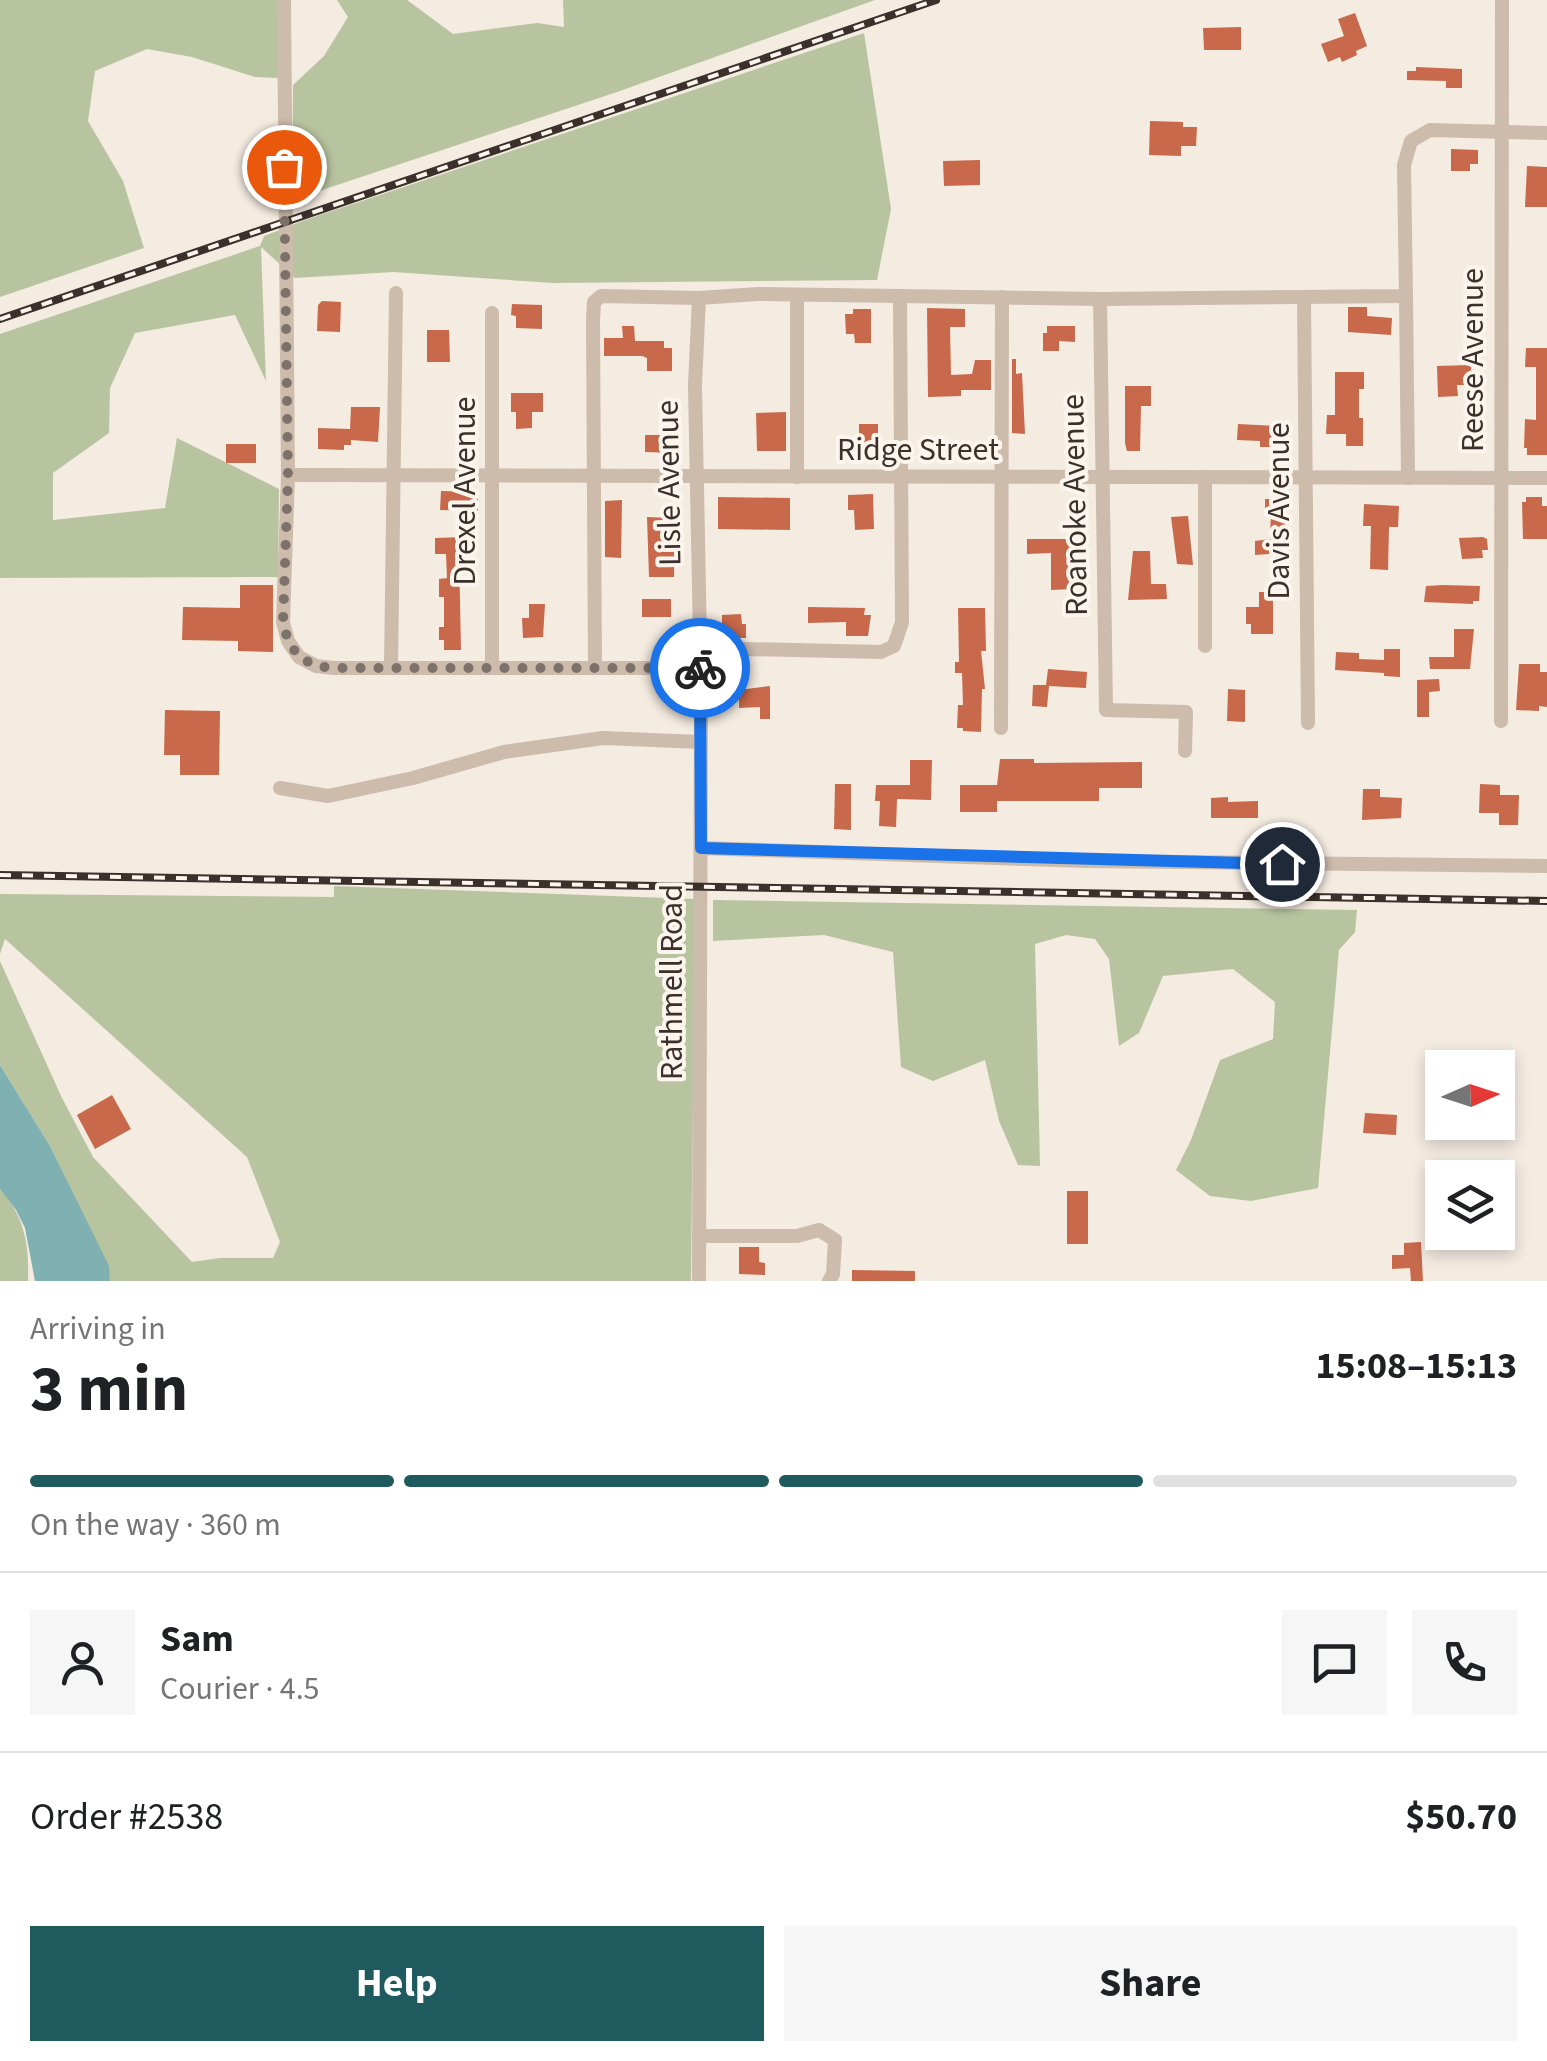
<!DOCTYPE html>
<html lang="en">
<head>
<meta charset="utf-8">
<style>
	:root { --surface:#fff; --page:#f6f6f6; --text:#202124; --muted:#757577; --line:#e0e0e0; --accent:#1f5a5e }
	body { margin:0; font-family:"Source Sans 3",sans-serif; background:var(--page); color:var(--text); height:100vh; display:flex; flex-direction:column; font-size:38px; white-space:nowrap }
	* { box-sizing:border-box; margin:0 }
	p { font-size:32px; color:var(--muted) }
	.icon { flex:none; width:55px; height:55px; fill:none; stroke:currentColor; stroke-width:2; stroke-linecap:round; stroke-linejoin:round }
	.map { position:relative; height:1281px; overflow:hidden }
	.side { display:flex; flex-direction:column; background:var(--surface); flex:1 }
	.side>* { flex:none }
	.needle { width:65px; rotate:87deg }
	.controls { position:absolute; left:1425px; top:1050px; display:grid; gap:20px }
	.controls a { display:grid; place-items:center; width:90px; height:90px; border-radius:0px; background:var(--surface); box-shadow:0 5px 15px #0003; font-size:50px }
	.pin { position:absolute; display:grid; place-items:center; width:85px; height:85px; color:#fff; margin:-42px; border:5px solid #fff; border-radius:50%; box-shadow:0 2px 10px #0007 }
	.courier { position:absolute; display:grid; place-items:center; width:100px; height:100px; margin:-50px; border:8px solid #1a73e8; border-radius:50%; background:#fff; color:#222; box-shadow:0 2px 12px #0007 }
	.head em { font-style:normal; font-weight:700 }
	.head div { display:flex; flex-direction:column-reverse }
	.head { display:flex; align-items:center; justify-content:space-between; height:170px; padding:0 30px }
	h1 { font-size:65px; font-weight:700; line-height:75px }
	.bar { display:grid; grid-template-columns:repeat(4,1fr); gap:15px 10px; align-content:center; height:120px; padding:0 30px }
	.bar i { height:12px; border-radius:8px; background:var(--line) }
	.bar .current { background:var(--accent) }
	.bar p { grid-column:span 4 }
	.line { display:flex; align-items:center; gap:25px; padding:0 30px; border-top:2px solid var(--line) }
	.line div { flex:1 }
	.round { display:grid; place-items:center; flex:none; width:105px; height:105px; border-radius:0px; background:var(--page) }
	.primary-button { display:flex; gap:20px; margin-top:auto; padding:20px 30px }
	.primary-button a { flex:1; height:115px; border-radius:0px; background:var(--accent); color:#fff; font-size:40px; font-weight:700; line-height:115px; text-align:center }
	.primary-button a+a { background:var(--page); color:var(--text) }
	.map>svg:first-child { display:block }
</style>
</head>
<body>
<div class="map">
<svg width="1547" height="1281" viewBox="0 0 1547 1281">
	<rect width="100%" height="100%" fill="#f4ebe1"/>
	<!-- green -->
	<g fill="#b8c4a0">
		<path d="M0,0H278V78L255,77L192,57L147,49L95,71L88,121L123,181L144,248L0,297Z"/>
		<path d="M337,0H407L453,34L537,23L564,27L563,0H875L617,92L292,200L293,85L324,56L348,17Z"/>
		<path d="M864,33L891,209L877,280L552,283L393,272L295,278L261,247L266,381L235,315L135,333L110,388L109,433L53,473V520L165,508L177,438L279,489L278,577L0,578V334L260,246L264,236L308,219Z"/>
		<path d="M334,886L695,899L691,1281H110L108,1266L50,1146L0,1065V961L62,1098L93,1157L192,1262L220,1258H273L280,1242L247,1157L5,939L0,954V894L334,897Z"/>
		<path d="M713,900L1357,910L1355,932L1339,950L1318,1188L1251,1201L1210,1196L1176,1170L1191,1140L1220,1060L1273,1039L1275,1002L1233,969L1163,976L1139,1033L1119,1046L1109,959L1095,939L1066,935L1035,944L1040,1166L1018,1165L999,1121L985,1060L933,1081L901,1067L893,952L824,935L713,941Z"/>
		<path d="M0,1189C25,1217 29,1245 28,1281H0Z"/>
	</g>
	<!-- water -->
	<path fill="#7fb0b2" d="M0,1065L50,1146L109,1266L110,1281H35L25,1228L16,1210L0,1189Z"/>
	<!-- building -->
	<g fill="#c8694b">
		<path d="M1355,13L1367,46L1356,51L1357,55L1342,62L1340,57L1328,62L1321,44L1344,36L1338,19Z"/>
		<path d="M1241,27V50H1204L1203,28Z"/>
		<path d="M1416,67L1462,69V88H1446V81L1407,80V71H1416Z"/>
		<path d="M1150,121L1183,122V127H1197L1196,146H1181V156L1149,155Z"/>
		<path d="M1451,149L1478,150V164H1470V171H1451Z"/>
		<path d="M980,160V185L944,186L943,161Z"/>
		<path d="M1527,166L1547,167V207H1525Z"/>
		<path d="M322,301L341,302L340,332L317,331L318,305Z"/>
		<path d="M512,304L542,305V329L516,328V316L511,315Z"/>
		<path d="M1348,307H1367V316L1392,318L1391,335L1348,332Z"/>
		<path d="M927,308L965,309V327H950L951,375L972,374L975,360H991V390H961V396L928,397Z"/>
		<path d="M853,309H871V343H855L854,334H846L845,314H853Z"/>
		<path d="M622,326H634L635,341H664V348H672V371H647V358L642,356H604V338H623Z"/>
		<path d="M1047,326H1075V342L1059,341V351H1043V333H1047Z"/>
		<path d="M427,330H449L450,362H427Z"/>
		<path d="M1526,348H1547V455H1527V448H1524L1525,419L1536,420V367H1525Z"/>
		<path d="M1012,359H1016V374L1022,373L1025,434L1012,433Z"/>
		<path d="M1471,365V385H1457L1458,396L1438,397L1437,366Z"/>
		<path d="M1335,372H1364V389H1359V418H1363V446H1346V434H1326L1327,415H1335Z"/>
		<path d="M1125,386H1151V406H1141L1140,451H1127L1125,443Z"/>
		<path d="M511,393H543V412H532V428L516,429V412H511Z"/>
		<path d="M351,407H380L378,442L351,440V445H344V450L318,449V428L350,429Z"/>
		<path d="M786,412V451H757L756,413Z"/>
		<rect x="859" y="424" width="19" height="27"/>
		<path d="M1238,424L1279,426V444L1276,447H1260V441L1237,440Z"/>
		<path d="M645,435H676V453L645,452Z"/>
		<rect x="226" y="444" width="30" height="19"/>
		<path d="M441,491L478,492V511L440,510Z"/>
		<path d="M873,494L874,529L855,530L854,510H848V495Z"/>
		<path d="M718,497L790,498V530L718,529Z"/>
		<path d="M1526,497H1542V506H1547V539H1523L1522,502H1526Z"/>
		<path d="M1265,499H1286L1285,553L1255,555V541L1270,539L1271,510H1265Z"/>
		<path d="M622,500L621,558L605,557V501Z"/>
		<path d="M1364,504L1399,506L1398,527H1389L1388,570L1370,569L1371,526H1363Z"/>
		<path d="M1188,516L1193,565L1177,564L1171,517Z"/>
		<path d="M647,517L670,518V521L675,522L674,577H649Z"/>
		<path d="M464,537V553H459L461,650H444V640H439V627H444V597H439V579L447,578L446,554H435V538Z"/>
		<path d="M1483,537L1487,539L1488,550H1482L1483,558L1462,559L1459,538Z"/>
		<path d="M1027,539H1074L1075,563H1080V579H1074V589L1051,590V553L1027,554Z"/>
		<path d="M1133,551H1150L1151,584H1166L1167,599L1128,600Z"/>
		<path d="M240,585H273V652L238,651V641L182,640L183,607L240,608Z"/>
		<path d="M1443,585L1480,586L1479,601H1473V604L1424,602L1426,586Z"/>
		<path d="M1259,592H1273V634H1251V624H1246V607H1259Z"/>
		<rect x="642" y="599" width="29" height="18"/>
		<path d="M529,604H545L543,637L523,638L522,618H529Z"/>
		<path d="M808,607L865,608L864,615H871L868,636H846V622L808,623Z"/>
		<path d="M958,608H985L986,651H981L985,689H982L981,732L963,731V728H957L958,705H963L962,673H955V662H959Z"/>
		<path d="M741,614L742,624H746V638H719L718,623H722V615Z"/>
		<path d="M1454,629H1474L1470,669H1430L1429,657H1454Z"/>
		<path d="M1384,649H1400V677L1384,676V673L1335,670L1336,652L1359,653V659L1384,660Z"/>
		<path d="M1519,664H1540V672H1547V707L1539,706V711L1516,710Z"/>
		<path d="M1048,669L1087,672L1086,688L1049,686L1047,707L1032,706L1033,685H1046Z"/>
		<path d="M1439,679L1440,691L1429,692V717H1417V680Z"/>
		<path d="M770,686V719H760V707L739,708V690Z"/>
		<path d="M1228,689L1245,690V722L1227,721Z"/>
		<path d="M165,710L220,711L219,775H180V755H164Z"/>
		<path d="M1000,759H1034V763L1142,762V788H1099V801H997V812H960V785H997Z"/>
		<path d="M910,760H932L931,800L897,799L896,827L879,826L880,801H875L876,785H910Z"/>
		<path d="M835,784H851V830L834,829Z"/>
		<path d="M1480,784L1500,785V795H1519L1518,825H1499V813H1479Z"/>
		<path d="M1363,789H1380V797L1402,798L1401,818L1362,820Z"/>
		<path d="M1228,797V802L1258,801V818H1211V798Z"/>
		<path d="M112,1095L131,1129L95,1149L77,1115Z"/>
		<path d="M1365,1113L1397,1115L1396,1135L1363,1133Z"/>
		<rect x="1067" y="1191" width="21" height="53"/>
		<path d="M1421,1242L1423,1281H1411L1410,1268L1392,1269V1255H1404V1243Z"/>
		<path d="M739,1247H759V1262L765,1263V1275L739,1274Z"/>
		<path d="M852,1270L915,1271V1281H852Z"/>
	</g>
	<g fill="none" stroke-linecap="round" stroke-linejoin="round">
		<!-- minor -->
		<g stroke="#cdbbac" stroke-width="14">
			<path d="M284,0L288,475L283,622L288,641L299,657L316,666L334,668H700"/>
			<path d="M1406,296L1408,478"/>
			<path d="M1304,298L1308,723"/>
			<path d="M1100,299L1106,710L1186,712L1185,751"/>
			<path d="M288,475L1547,478"/>
			<path d="M797,477V295"/>
			<path d="M1205,646V477"/>
			<path d="M700,648L881,652L894,646L902,622L900,297"/>
			<path d="M391,668L396,293"/>
			<path d="M492,668V313"/>
			<path d="M595,668L593,320L594,302L601,296L699,298L758,294L1100,299L1406,296L1404,165L1411,141L1430,130L1547,133"/>
			<path d="M1501,721L1502,0"/>
			<path d="M1001,728L1002,297"/>
			<path d="M280,788L328,796L413,778L504,752L603,738L701,742"/>
			<path d="M701,848L1086,861L1547,866"/>
			<path d="M699,1236H797L819,1230L835,1240L833,1274L829,1281"/>
			<path d="M699,1281L701,692L695,385L699,298"/>
		</g>
		<!-- rail casing -->
		<g stroke="#3b302b" stroke-width="8">
			<g id="rail">
				<path d="M0,319L936,0"/>
				<path d="M0,875L1547,901"/>
			</g>
		</g>
		<!-- rail -->
		<use href="#rail" stroke="#fbf5ee" stroke-width="4" stroke-dasharray="11" stroke-linecap="butt"/>
	</g>
	<g fill="none" stroke-linecap="round" stroke-linejoin="round">
		<!-- done -->
		<path stroke="#7c716b" stroke-width="10" stroke-dasharray="0 18" d="M284,167L288,476L283,622L288,641L299,657L316,666L334,668H700"/>
		<!-- route -->
		<path stroke="#1a73e8" stroke-width="12" d="M700,668L701,848L1282,864"/>
	</g>
	<g text-anchor="middle" dominant-baseline="central" stroke-width="8" stroke-linejoin="round" paint-order="stroke">
		<!-- street labels -->
		<g font-size="32" fill="#3b302b" stroke="#fbf5ee">
			<text transform="translate(1473 360) rotate(-90)">Reese Avenue</text>
			<text x="918" y="450">Ridge Street</text>
			<text transform="translate(669 483) rotate(-91)">Lisle Avenue</text>
			<text transform="translate(465 491) rotate(-90)">Drexel Avenue</text>
			<text transform="translate(1075 505) rotate(-91)">Roanoke Avenue</text>
			<text transform="translate(1279 511) rotate(-90)">Davis Avenue</text>
			<text transform="translate(672 982) rotate(-90)">Rathmell Road</text>
		</g>
	</g>
</svg>
<div class="controls">
<a><svg class="needle" viewBox="-14 -14 28 28"><path d="M0-13l5 13h-10z" fill="#e53935"/><path d="M0 13l5-13h-10z" fill="#757577"/></svg></a>
<a><svg class="icon" aria-label="layers" viewBox="0 0 24 24"><path d="M12 4l9 5-9 5-9-5zM3 14l9 5 9-5"/></svg></a>
</div>
<div class="pin" style="left:284px;top:167px;background:#ea580c"><svg class="icon" aria-label="bag" viewBox="0 0 24 24"><path d="M5 8h14l-1 12H6zM9 8a3 3 0 0 1 6 0"/></svg></div>
<div class="pin" style="left:1282px;top:864px;background:#1f2937"><svg class="icon" aria-label="home" viewBox="0 0 24 24"><path d="M3 11l9-7 9 7M6 9v11h12V9"/></svg></div>
<div class="courier" style="left:700px;top:668px"><svg class="icon" aria-label="bike" viewBox="0 0 24 24"><circle cx="6" cy="16" r="4"/><circle cx="18" cy="16" r="4"/><path d="M6 16l4-8h5l3 8M10 8l3 8H6M13 5h3"/></svg></div>
</div>
<section class="side">
<div class="head"><div><h1>3 min</h1><p>Arriving in</p></div><em>15:08–15:13</em></div>
<div class="bar"><i class="current"></i><i class="current"></i><i class="current"></i><i></i><p>On the way · 360 m</p></div>
<div class="line" style="height:180px"><a class="round"><svg class="icon" aria-label="person" viewBox="0 0 24 24"><circle cx="12" cy="8" r="4"/><path d="M4 21q1-7 8-7t8 7"/></svg></a><div><b>Sam</b><p>Courier · 4.5</p></div><a class="round"><svg class="icon" aria-label="chat" viewBox="0 0 24 24"><path d="M4 5h16v11H9l-5 4z"/></svg></a><a class="round"><svg class="icon" aria-label="phone" viewBox="0 0 24 24"><path d="M5 4h4l2 5-3 2q2 4 5 5l2-3 5 2v4C11 20 4 13 5 4z"/></svg></a></div>
<div class="line" style="height:130px"><div>Order #2538</div><b>$50.70</b></div>
<div class="primary-button"><a>Help</a><a>Share</a></div>
</section>
</body>
</html>
